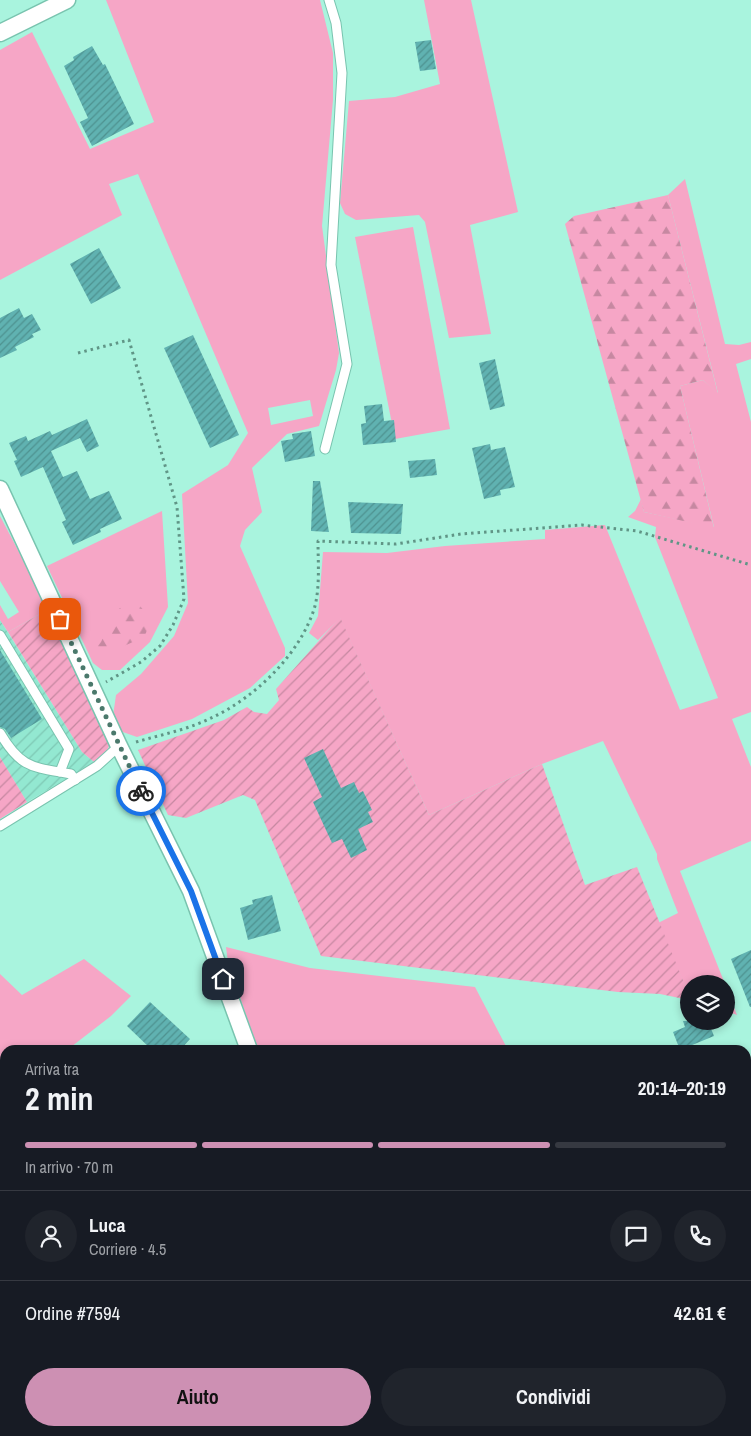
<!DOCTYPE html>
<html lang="it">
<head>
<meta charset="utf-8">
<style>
	:root { --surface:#171b24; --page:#20242c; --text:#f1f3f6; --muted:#9ea1a6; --line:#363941; --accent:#cd90b3 }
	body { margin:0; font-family:"Archivo Narrow",sans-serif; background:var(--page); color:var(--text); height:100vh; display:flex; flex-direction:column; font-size:19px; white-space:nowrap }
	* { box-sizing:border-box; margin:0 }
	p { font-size:16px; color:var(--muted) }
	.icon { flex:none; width:28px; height:28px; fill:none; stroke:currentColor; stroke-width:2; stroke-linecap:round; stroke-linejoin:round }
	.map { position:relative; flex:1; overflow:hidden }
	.sheet { position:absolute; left:0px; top:1045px; width:751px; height:391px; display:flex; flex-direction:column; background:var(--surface); border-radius:15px 15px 0 0; box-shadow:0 2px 8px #0003 }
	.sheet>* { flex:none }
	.buttons { position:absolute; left:680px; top:975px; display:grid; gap:10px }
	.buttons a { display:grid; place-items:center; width:55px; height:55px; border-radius:50%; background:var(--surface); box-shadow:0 2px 8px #0003; font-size:25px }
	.pin { position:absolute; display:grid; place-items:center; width:42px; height:42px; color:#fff; margin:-21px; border-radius:10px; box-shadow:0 2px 8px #0006 }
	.courier { position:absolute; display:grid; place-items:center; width:50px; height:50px; margin:-25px; border:4px solid #1a73e8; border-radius:50%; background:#fff; color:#222; box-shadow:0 1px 6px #0007 }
	.headline em { font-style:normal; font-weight:700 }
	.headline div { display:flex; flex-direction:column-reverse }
	.headline { display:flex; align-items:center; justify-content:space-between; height:85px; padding:0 25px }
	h1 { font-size:32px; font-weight:700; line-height:38px }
	.bar { display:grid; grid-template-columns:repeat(4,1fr); gap:8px 5px; align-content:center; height:60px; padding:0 25px }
	.bar i { height:6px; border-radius:4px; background:var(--line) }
	.bar .selected { background:var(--accent) }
	.bar p { grid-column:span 4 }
	.line { display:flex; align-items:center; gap:12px; padding:0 25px; border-top:1px solid var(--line) }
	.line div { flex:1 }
	.round { display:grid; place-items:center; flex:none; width:52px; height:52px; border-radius:26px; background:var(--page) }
	.action { display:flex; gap:10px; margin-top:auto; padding:10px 25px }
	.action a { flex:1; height:58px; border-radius:30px; background:var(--accent); color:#111; font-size:20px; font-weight:700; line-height:58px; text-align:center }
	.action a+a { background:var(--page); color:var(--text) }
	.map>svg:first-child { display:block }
</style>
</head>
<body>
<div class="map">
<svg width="751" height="1436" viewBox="0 0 751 1436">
	<defs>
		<pattern id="industrial-furrows" width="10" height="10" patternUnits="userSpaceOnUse" patternTransform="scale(1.25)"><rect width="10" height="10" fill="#93e8d1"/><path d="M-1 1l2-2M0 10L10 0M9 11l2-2" fill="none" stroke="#7ec8b4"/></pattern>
		<pattern id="forest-firs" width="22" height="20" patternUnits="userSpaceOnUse" patternTransform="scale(1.25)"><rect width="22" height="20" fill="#f6a6c6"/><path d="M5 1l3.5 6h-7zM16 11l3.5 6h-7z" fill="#c688a1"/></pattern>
		<pattern id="garden-furrows" width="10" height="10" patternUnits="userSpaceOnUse" patternTransform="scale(1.25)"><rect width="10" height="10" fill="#f6a6c6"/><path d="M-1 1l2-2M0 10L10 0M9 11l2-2" fill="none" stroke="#c688a1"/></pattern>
		<pattern id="building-hatch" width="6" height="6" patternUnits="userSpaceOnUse" patternTransform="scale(1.25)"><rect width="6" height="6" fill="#60b2b1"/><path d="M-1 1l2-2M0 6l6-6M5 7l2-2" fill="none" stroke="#4e9290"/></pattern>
	</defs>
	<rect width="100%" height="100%" fill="#a9f4de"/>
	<!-- industrial -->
	<path fill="url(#industrial-furrows)" d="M0,620L82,752L94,762L27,802L0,757Z"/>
	<!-- grass -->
	<g fill="#f6a6c6" fill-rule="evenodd">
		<path d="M106,0H320L333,53V100L322,226L339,353L336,370L319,426L287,434L252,468L262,512L245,530L240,546L285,648V656L250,688L192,719L137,737L120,731L113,716L116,695L141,674L174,636L188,603L182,494L228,465L248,433L138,174L109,184L122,215L0,280V50L32,32L90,149L154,122ZM310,400L313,416L271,425L268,408Z"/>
		<path d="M424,0H471L518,212L470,225L491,334L449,338L425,222L419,215L356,220L345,214L340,203L349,101L395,97L440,84Z"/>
		<path d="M685,179L725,344L739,345L751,342V359L736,364L751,422V712L732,719L751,767V841L680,871L725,984H689V995L658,923L678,913L657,859V854L603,741L542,764L429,815L340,618L318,640L309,633L318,616L323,552L387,553L445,546L545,539V530L605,525L680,710L718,698L655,537L656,527L628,517L635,511L641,499L644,512L714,527L680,386L703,380L718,393L668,195Z"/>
		<path d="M413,227L450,429L395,439L355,237Z"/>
		<path d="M162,511L168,607L150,642L120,670H102L93,663L47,566Z"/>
		<path d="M0,516L49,609L8,632L0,620V605L8,619L19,612L0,581Z"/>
		<path d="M226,947L310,968L475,987L508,1050H258L228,962Z"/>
		<path d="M84,959L131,996L111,1016L67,1050H5V1064L0,1060V974L22,995Z"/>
		<path d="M726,987L737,1015L726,1011Z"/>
		<path d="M751,1125V1281L746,1272V1132Z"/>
		<path d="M746,1396L751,1403V1436H657L653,1431H746Z"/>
		<path d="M78,1431H306L309,1436H81Z"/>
		<path d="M375,1431H477L476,1436H367Z"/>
		<path d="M523,1431H592L595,1436H526Z"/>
	</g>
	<!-- forest -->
	<g fill="url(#forest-firs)">
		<path d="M668,195L718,394L703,380L680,386L714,528L644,512L565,224L574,216Z"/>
		<path d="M133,598L152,620L144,637L104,655L96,647L101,642L111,615Z"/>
	</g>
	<!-- garden -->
	<g fill="url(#garden-furrows)">
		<path d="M49,609L111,741L107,751L94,762L82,752L8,632Z"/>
		<path d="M340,617L429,815L542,764L585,885L637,867L689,995V1000L660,994L618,992L321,956L255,800L243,795L186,818L168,815L138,750L224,720L247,707L254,712L267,714L279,700L276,689Z"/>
		<path d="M0,757L27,802L0,819Z"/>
		<path d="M0,1060L5,1064V1107L0,1111Z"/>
		<path d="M746,1306L751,1313V1403L746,1396Z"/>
	</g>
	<!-- building -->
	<g fill="url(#building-hatch)">
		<path d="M431,40L436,69L420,71L415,42Z"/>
		<path d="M92,46L103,65L105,64L134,124L92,146L80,122L88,118L64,66L74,60L73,57Z"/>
		<path d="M99,248L121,288L91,304L70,264Z"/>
		<path d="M19,308L24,318L32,314L41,330L32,334L34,337L15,347L17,350L0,358V318Z"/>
		<path d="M193,335L239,435L210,448L164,348Z"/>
		<path d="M495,359L505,406L490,410L479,363Z"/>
		<path d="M382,404L384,421L394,420L396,442L363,445L361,424L366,423L364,406Z"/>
		<path d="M87,419L99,446L87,452L80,438L51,451L63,477L77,471L90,499L109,491L122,519L100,529L101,532L73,545L62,522L66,520L43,467L21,477L14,461L17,460L9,443L26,436L28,441L50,431L52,435Z"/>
		<path d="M311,431L315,456L285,462L281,441L293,439L292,434Z"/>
		<path d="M490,444L491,450L505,447L515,487L500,490L501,495L484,499L472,448Z"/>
		<path d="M435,459L437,475L410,478L408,461Z"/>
		<path d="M313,481H320L329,532L311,531Z"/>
		<path d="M348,502L403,504L401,534L351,533Z"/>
		<path d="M0,650L42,719L11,738L5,729L0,727Z"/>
		<path d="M323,749L341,788L354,782L359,793L363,791L372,810L368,812L373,822L358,829L367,850L351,858L342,839L332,843L313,802L322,797L304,758Z"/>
		<path d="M272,895L281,931L248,940L240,908L253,904L252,900Z"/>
		<path d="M751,950V1007H750L731,959Z"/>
		<path d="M150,1002L190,1039L180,1050H152L127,1026Z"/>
		<path d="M683,1021H708L714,1036L680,1050L673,1032L685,1027Z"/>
	</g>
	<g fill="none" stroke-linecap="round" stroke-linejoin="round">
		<!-- lane casing -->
		<g stroke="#79c4af" stroke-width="11">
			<g id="lane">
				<path d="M325,449L347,364L331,265L342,73L336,23L329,0"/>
				<path d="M0,635L69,749L60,772"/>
				<path d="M0,733C21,769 33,767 71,774L75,780"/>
				<path d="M0,826L97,766L119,746"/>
			</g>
		</g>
		<!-- street casing -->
		<g stroke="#79c4af" stroke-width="19">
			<g id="street">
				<path d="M0,33L67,0"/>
				<path d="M0,489L119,746L191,891L249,1050"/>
				<path d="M746,1117L751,1111"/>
				<path d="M486,1436L487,1431"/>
			</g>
		</g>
		<!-- path -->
		<g stroke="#609586" stroke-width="3" stroke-dasharray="2.5 4" stroke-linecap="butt">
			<path d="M78,353L129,340L177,507L184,599L173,625L160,646L141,662L106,682"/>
			<path d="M136,742C160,735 186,730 209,719C254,699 301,654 315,606C320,586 318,561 318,541L396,544L461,534L582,525L637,531L751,565"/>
			<path d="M746,1290L751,1298"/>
		</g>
		<!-- lane -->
		<use href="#lane" stroke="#fff" stroke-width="9"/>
		<!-- street -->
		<use href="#street" stroke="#fff" stroke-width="16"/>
	</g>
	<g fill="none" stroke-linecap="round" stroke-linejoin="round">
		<!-- done -->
		<path stroke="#4b796c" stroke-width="5" stroke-dasharray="0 9" d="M60,619L141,791"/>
		<!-- route -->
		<path stroke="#1a73e8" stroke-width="6" d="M141,791L191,891L223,979"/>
	</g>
</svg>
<div class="buttons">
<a><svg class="icon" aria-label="layers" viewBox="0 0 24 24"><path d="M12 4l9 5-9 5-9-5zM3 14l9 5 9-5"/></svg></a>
</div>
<div class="pin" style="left:60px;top:619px;background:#ea580c"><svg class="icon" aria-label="bag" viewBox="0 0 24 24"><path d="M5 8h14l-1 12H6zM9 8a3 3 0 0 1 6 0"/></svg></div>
<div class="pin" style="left:223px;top:979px;background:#1f2937"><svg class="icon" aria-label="home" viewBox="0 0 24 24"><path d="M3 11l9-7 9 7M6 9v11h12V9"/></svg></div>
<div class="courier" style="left:141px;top:791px"><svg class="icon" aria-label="bike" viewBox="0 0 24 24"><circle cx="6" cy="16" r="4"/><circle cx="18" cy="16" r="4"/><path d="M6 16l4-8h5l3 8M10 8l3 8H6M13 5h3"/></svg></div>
<section class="sheet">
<div class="headline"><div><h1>2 min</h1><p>Arriva tra</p></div><em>20:14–20:19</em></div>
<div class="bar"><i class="selected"></i><i class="selected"></i><i class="selected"></i><i></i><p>In arrivo · 70 m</p></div>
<div class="line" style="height:90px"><a class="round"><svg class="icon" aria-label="person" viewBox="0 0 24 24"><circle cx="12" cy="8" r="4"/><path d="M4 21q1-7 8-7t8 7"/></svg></a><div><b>Luca</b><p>Corriere · 4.5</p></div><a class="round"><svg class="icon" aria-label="chat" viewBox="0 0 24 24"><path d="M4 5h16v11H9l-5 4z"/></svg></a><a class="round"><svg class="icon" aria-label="phone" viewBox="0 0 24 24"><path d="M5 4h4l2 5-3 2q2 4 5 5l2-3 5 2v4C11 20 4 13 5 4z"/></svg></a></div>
<div class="line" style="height:65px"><div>Ordine #7594</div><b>42.61 €</b></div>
<div class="action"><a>Aiuto</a><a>Condividi</a></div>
</section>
</div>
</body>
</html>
